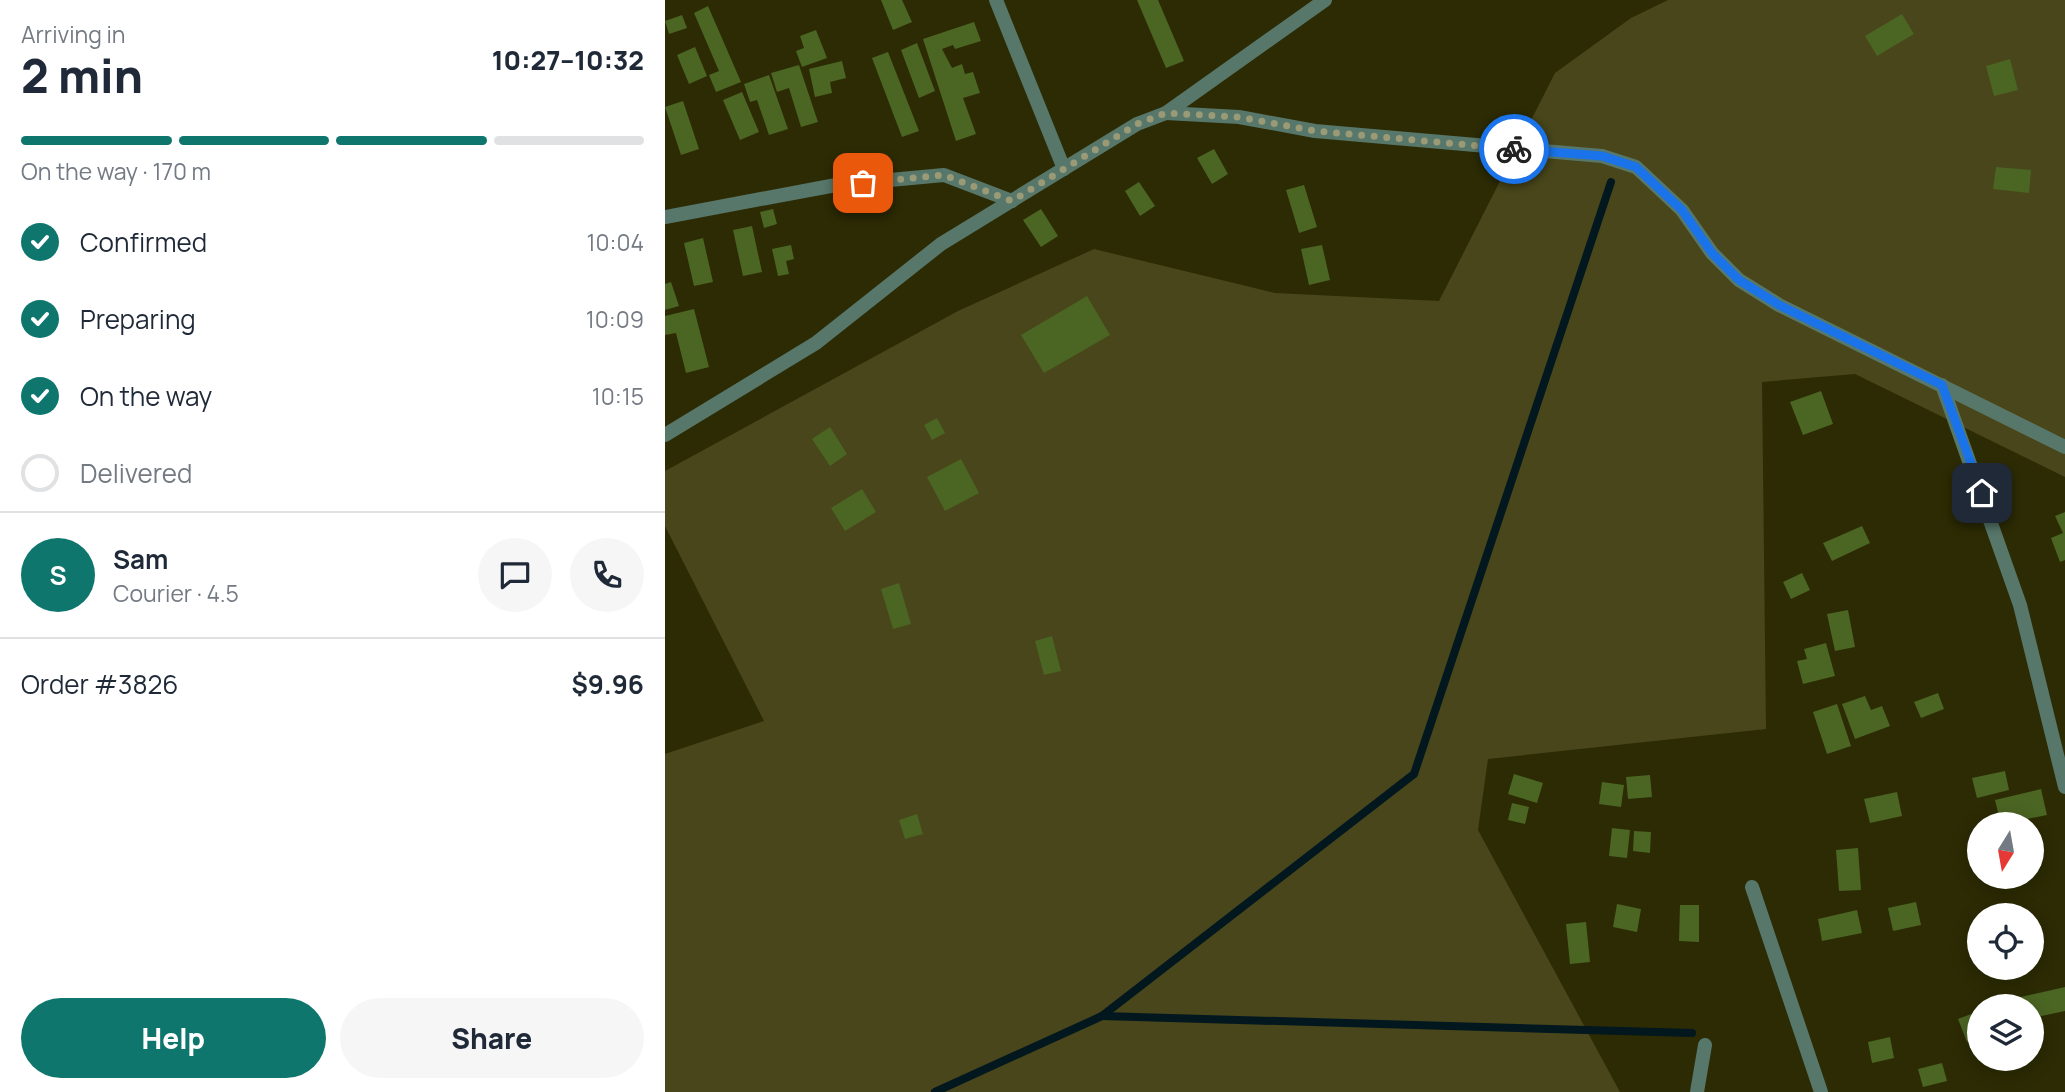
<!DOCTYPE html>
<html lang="en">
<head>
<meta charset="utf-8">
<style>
	:root { --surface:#fff; --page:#f6f6f7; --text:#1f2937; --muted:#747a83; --line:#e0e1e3; --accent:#0f766e }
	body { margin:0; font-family:Manrope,sans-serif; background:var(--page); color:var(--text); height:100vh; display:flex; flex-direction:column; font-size:26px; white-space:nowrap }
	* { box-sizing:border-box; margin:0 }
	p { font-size:23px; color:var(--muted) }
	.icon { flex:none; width:38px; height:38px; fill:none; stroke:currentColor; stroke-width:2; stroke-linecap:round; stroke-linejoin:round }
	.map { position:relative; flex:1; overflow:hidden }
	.side { display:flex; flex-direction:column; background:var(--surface); width:665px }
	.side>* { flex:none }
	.needle { width:46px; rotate:191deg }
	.tools { position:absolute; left:1302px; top:812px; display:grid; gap:14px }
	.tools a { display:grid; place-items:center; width:77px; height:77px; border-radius:50%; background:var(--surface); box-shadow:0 4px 18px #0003; font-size:35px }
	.pin { position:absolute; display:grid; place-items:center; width:60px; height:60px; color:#fff; margin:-30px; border-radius:14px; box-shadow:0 4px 10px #0006 }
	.courier { position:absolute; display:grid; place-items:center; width:70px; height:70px; margin:-35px; border:5px solid #1a73e8; border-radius:50%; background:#fff; color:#222; box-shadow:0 2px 9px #0007 }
	.headline em { font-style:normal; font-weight:800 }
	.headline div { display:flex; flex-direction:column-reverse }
	.headline { display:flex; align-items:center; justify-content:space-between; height:119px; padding:0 21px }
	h1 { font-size:46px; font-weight:800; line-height:52px }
	.bar { display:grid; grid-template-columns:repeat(4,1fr); gap:10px 7px; align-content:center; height:84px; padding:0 21px }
	.bar i { height:9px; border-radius:5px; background:var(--line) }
	.bar .on { background:var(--accent) }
	.bar p { grid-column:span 4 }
	.line { display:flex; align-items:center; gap:18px; padding:0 21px; border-top:2px solid var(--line) }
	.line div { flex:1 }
	.round { display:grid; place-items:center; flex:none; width:74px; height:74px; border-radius:37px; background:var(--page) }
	ol { padding:0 21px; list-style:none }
	li { display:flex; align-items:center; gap:21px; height:77px }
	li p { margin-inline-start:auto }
	li .icon { padding:7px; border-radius:50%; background:var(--accent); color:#fff; stroke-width:4 }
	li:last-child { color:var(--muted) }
	li i { width:38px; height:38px; border:4px solid var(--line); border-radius:50% }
	.button { display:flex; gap:14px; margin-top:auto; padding:14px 21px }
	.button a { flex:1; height:80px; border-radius:42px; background:var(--accent); color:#fff; font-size:28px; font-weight:800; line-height:80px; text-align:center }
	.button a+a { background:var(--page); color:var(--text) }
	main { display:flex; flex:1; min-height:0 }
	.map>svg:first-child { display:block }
</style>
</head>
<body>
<main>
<section class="side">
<div class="headline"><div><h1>2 min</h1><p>Arriving in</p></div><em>10:27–10:32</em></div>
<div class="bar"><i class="on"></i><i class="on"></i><i class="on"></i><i></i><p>On the way · 170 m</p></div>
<ol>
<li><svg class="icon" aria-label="check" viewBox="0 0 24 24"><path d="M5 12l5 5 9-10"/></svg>Confirmed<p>10:04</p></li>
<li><svg class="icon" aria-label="check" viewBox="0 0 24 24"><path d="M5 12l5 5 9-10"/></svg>Preparing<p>10:09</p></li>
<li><svg class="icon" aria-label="check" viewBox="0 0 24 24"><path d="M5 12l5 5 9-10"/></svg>On the way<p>10:15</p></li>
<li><i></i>Delivered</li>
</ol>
<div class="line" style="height:126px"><b class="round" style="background:var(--accent);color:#fff">S</b><div><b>Sam</b><p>Courier · 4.5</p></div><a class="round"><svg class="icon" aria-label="chat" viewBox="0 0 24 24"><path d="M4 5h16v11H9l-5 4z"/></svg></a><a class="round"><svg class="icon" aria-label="phone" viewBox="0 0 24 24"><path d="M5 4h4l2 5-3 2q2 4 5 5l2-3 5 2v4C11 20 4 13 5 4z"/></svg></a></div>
<div class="line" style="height:91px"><div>Order #3826</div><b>$9.96</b></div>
<div class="button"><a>Help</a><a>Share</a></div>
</section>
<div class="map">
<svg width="1400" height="1092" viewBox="0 0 1400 1092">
	<rect width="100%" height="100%" fill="#2c2b04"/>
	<!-- green -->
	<path fill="#48461a" d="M1003,0H1400V477L1190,374L1097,382L1101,729L823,759L813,830L955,1092H0V754L99,721L0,526V471L293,311L429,249L610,293L774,301L890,73L966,18Z"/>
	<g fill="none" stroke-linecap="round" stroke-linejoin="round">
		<!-- stream -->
		<g stroke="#03171f" stroke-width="8">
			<path d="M437,1016L1027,1033"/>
			<path d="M270,1092L437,1016L749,774L946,182"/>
		</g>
	</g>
	<!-- building -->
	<g fill="#4b6523">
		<path d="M216,0H237L247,22L228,30Z"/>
		<path d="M472,0H493L519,61L501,68Z"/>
		<path d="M43,6L76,82L51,92L44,75L54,71L29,13Z"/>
		<path d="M1237,14L1249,34L1212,56L1200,36Z"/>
		<path d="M17,15L22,28L4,34L0,21Z"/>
		<path d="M309,22L316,41L290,49L288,45L277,49L287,68L297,64L300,74L308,72L315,93L298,98L311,134L291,141L258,39Z"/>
		<path d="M151,30L162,58L137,67L131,51L139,48L135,36Z"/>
		<path d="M252,43L270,91L254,98L236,50Z"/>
		<path d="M30,47L42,76L24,84L12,55Z"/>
		<path d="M223,52L254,131L237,137L207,58Z"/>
		<path d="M1345,59L1353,90L1329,96L1321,66Z"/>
		<path d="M177,61L181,78L165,82L167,93L150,97L144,69Z"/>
		<path d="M134,65L153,122L136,127L124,88L112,92L106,73Z"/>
		<path d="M104,75L123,129L104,135L92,100L85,102L79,84Z"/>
		<path d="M77,92L94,132L75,140L58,100Z"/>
		<path d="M18,101L34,149L16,155L0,107Z"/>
		<path d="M549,149L563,174L547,184L532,158Z"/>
		<path d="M1331,167L1366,170L1364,193L1328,189Z"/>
		<path d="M474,182L490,206L475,216L460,191Z"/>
		<path d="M639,185L652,227L634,233L621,190Z"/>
		<path d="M108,209L112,224L99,228L95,212Z"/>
		<path d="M376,209L393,236L376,247L358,220Z"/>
		<path d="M87,226L97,272L78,276L68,230Z"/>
		<path d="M38,238L48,282L29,286L19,243Z"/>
		<path d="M126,245L129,259L121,261L124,274L113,276L107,249Z"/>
		<path d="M657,245L665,280L644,285L636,249Z"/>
		<path d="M6,282L14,306L0,310V284Z"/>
		<path d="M422,296L445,335L379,373L356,335Z"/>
		<path d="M29,309L44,367L21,373L11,333L0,335V316Z"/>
		<path d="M1156,391L1168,424L1138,435L1125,402Z"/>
		<path d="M272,418L280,433L267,440L259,425Z"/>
		<path d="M165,427L182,454L165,466L147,439Z"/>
		<path d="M296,459L314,493L280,511L262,477Z"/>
		<path d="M197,489L211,512L180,531L166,508Z"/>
		<path d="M1400,512V560L1395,562L1386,538L1398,533L1390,516Z"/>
		<path d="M1197,526L1205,543L1167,561L1158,543Z"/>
		<path d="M1137,573L1145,590L1126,599L1118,582Z"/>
		<path d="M234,583L246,624L228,629L216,589Z"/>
		<path d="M1183,610L1190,647L1170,651L1162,614Z"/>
		<path d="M387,636L396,671L379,675L370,641Z"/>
		<path d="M1161,643L1170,676L1138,684L1132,661L1142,659L1139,649Z"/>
		<path d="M1273,693L1279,709L1256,718L1249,702Z"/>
		<path d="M1200,696L1206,710L1217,706L1225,726L1190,739L1177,704Z"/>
		<path d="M1172,704L1186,746L1162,754L1148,712Z"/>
		<path d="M1340,771L1344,790L1312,798L1307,778Z"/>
		<path d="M849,774L878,783L872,803L843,794Z"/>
		<path d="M985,775L987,797L963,799L961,777Z"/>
		<path d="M937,782L959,785L956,807L934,804Z"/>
		<path d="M1376,789L1382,815L1336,824L1330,800Z"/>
		<path d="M1232,792L1237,816L1205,823L1199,799Z"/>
		<path d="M847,803L864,807L860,824L843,820Z"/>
		<path d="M252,814L258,834L240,839L234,820Z"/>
		<path d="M947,828L965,830L962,858L944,856Z"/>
		<path d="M969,831L986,832L985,853L968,851Z"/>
		<path d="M1193,848L1196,890L1174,891L1171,850Z"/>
		<path d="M1251,902L1256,925L1228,931L1223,908Z"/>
		<path d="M952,904L976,909L972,932L948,927Z"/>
		<path d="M1015,905H1034V942L1014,941Z"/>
		<path d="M1192,910L1197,933L1157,941L1153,919Z"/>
		<path d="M921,922L925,962L905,964L901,924Z"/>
		<path d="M1400,987V1011L1367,1018V1006H1349L1347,999Z"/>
		<path d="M1314,1011V1037L1302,1042L1293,1019Z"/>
		<path d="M1225,1037L1229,1058L1207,1063L1203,1042Z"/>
		<path d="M1277,1063L1282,1081L1258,1087L1253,1069Z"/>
	</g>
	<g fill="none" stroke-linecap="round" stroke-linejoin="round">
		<!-- street -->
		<g stroke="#57776a" stroke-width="14">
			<path d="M331,0L399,169"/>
			<path d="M501,113L574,117L650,131L937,156L971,167L1017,210L1047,253L1074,280L1114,305L1400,447"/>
			<path d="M0,217L171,185L279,175L347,201"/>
			<path d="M1277,385L1355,605L1400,787"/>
			<path d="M0,435L151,343L276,244L472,124L501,113L660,0"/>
			<path d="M1087,887L1156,1092"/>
			<path d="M1032,1092L1040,1045"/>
		</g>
	</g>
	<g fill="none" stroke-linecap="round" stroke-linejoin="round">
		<!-- done -->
		<path stroke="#9a9a76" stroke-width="7" stroke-dasharray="0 12.6" d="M198,183L279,175L347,201L472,124L501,113L574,117L650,131L849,149"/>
		<!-- route -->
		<path stroke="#1a73e8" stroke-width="9" d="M849,149L937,156L971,167L1017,210L1047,253L1074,280L1114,305L1277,385L1317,493"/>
	</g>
</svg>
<div class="tools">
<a><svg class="needle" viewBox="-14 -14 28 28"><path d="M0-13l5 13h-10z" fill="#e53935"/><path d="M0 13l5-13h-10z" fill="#747a83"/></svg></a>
<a><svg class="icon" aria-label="locate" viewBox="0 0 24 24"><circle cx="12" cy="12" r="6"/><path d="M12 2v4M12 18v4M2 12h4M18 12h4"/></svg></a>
<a><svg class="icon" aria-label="layers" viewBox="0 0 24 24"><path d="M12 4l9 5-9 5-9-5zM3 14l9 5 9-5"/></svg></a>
</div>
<div class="pin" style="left:198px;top:183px;background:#ea580c"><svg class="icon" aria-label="bag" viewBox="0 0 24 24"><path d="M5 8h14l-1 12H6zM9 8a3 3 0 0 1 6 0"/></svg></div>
<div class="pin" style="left:1317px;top:493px;background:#1f2937"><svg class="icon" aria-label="home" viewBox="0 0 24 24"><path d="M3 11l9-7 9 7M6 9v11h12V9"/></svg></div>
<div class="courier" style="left:849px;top:149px"><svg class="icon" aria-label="bike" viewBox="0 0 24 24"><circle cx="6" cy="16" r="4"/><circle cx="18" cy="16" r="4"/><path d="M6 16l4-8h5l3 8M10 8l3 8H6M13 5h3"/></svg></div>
</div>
</main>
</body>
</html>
